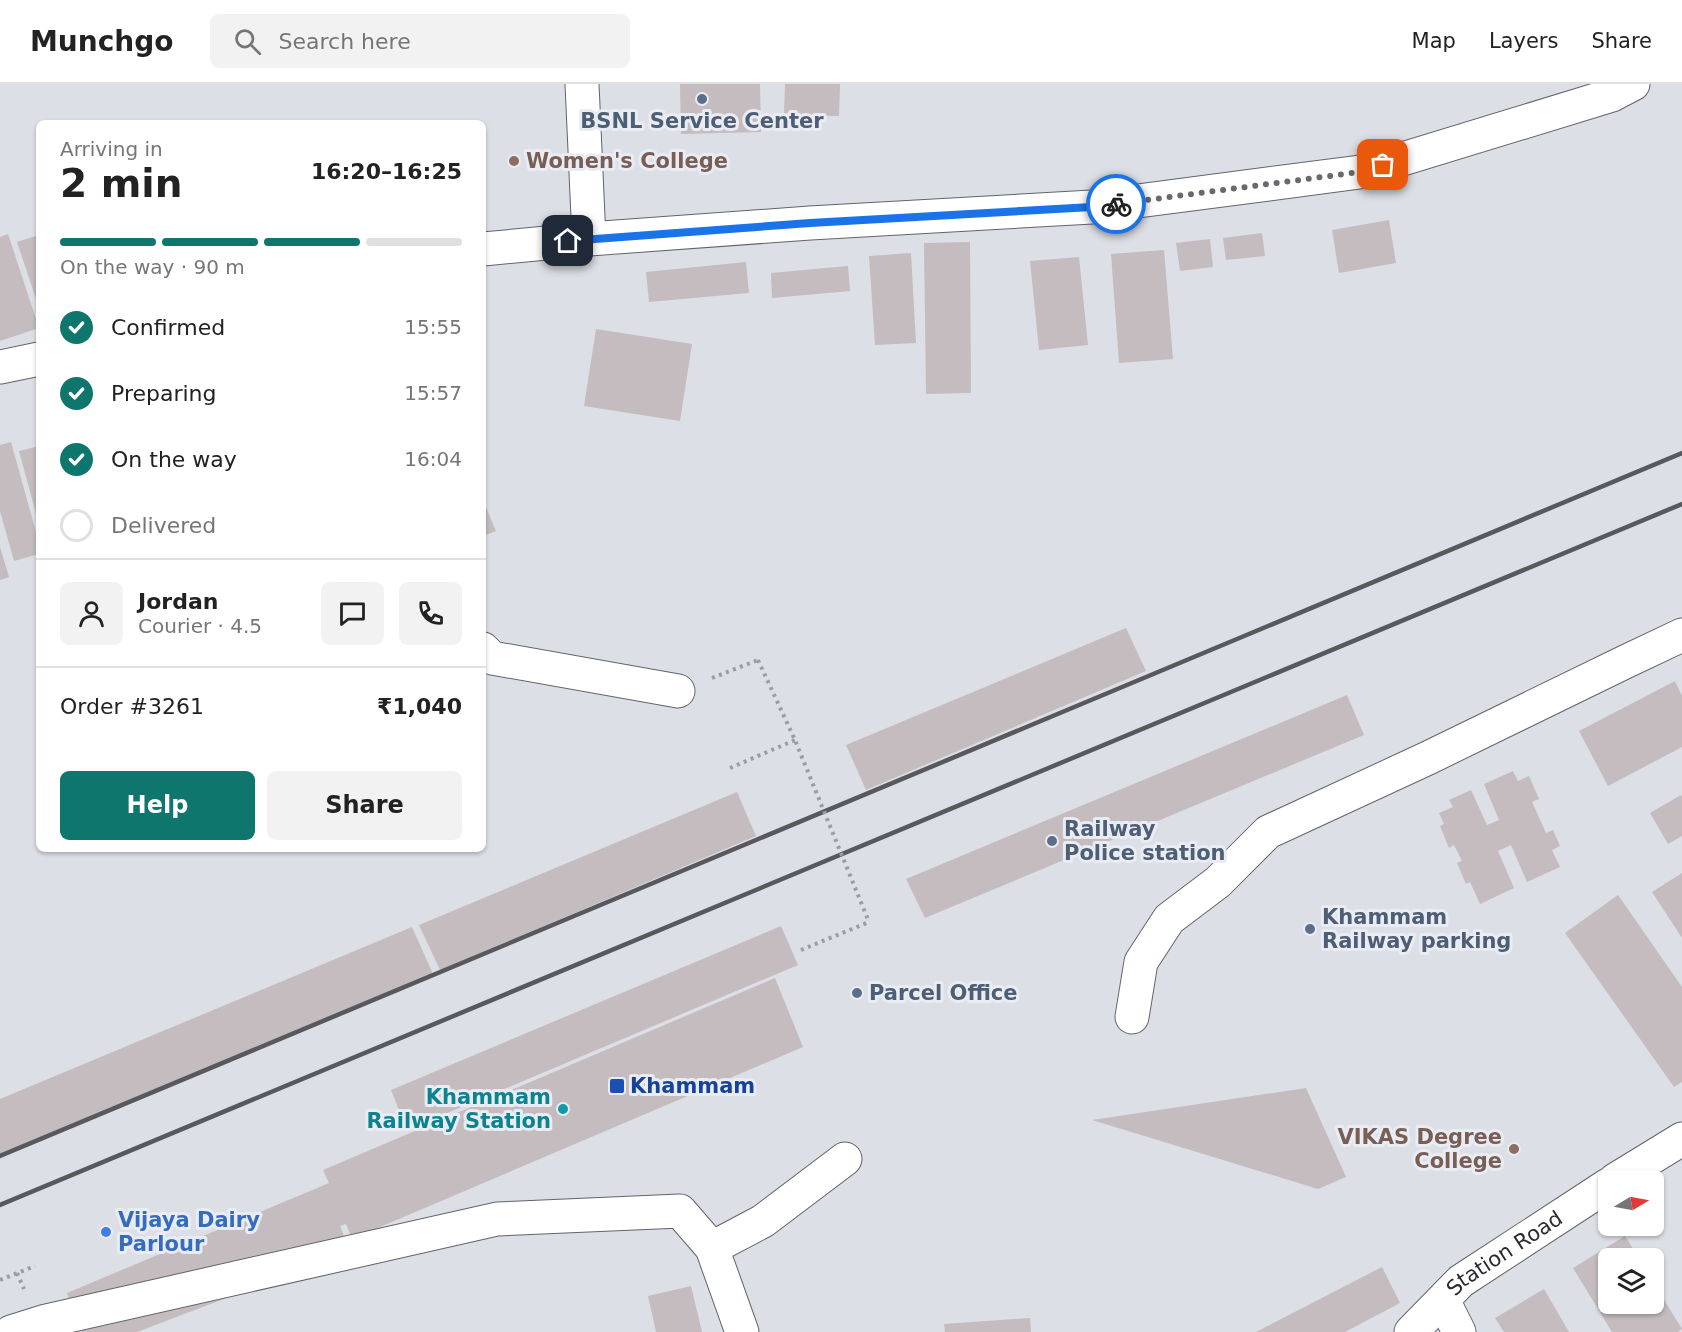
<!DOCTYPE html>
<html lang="en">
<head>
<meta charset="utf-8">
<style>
	:root { --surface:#fff; --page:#f2f2f2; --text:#222; --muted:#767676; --line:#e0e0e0; --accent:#0f766e }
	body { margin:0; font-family:"DejaVu Sans",sans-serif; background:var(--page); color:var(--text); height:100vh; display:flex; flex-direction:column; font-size:22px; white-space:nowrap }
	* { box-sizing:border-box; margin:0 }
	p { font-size:20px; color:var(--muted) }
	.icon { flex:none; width:33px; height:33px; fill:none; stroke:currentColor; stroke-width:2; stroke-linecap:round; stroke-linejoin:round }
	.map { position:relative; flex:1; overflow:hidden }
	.side { position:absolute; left:36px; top:36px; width:450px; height:732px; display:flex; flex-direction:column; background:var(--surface); border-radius:9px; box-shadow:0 2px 4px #0004 }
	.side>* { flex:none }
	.needle { width:39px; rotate:80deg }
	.tools { position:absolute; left:1598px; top:1086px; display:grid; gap:12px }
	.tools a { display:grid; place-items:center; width:66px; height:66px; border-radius:9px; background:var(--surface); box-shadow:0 2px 4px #0004; font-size:30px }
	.pin { position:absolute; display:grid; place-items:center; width:51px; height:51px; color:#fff; margin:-26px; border-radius:12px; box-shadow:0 3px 9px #0006 }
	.courier { position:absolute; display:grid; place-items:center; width:60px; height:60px; margin:-30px; border:4px solid #1a73e8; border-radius:50%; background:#fff; color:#222; box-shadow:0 2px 8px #0007 }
	.overview em { font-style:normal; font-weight:600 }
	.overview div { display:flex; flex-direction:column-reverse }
	.overview { display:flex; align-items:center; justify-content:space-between; height:102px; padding:0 24px }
	h1 { font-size:39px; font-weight:600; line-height:45px }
	.bar { display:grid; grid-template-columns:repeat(4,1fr); gap:9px 6px; align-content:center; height:72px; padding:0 24px }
	.bar i { height:8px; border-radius:4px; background:var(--line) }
	.bar .selected { background:var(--accent) }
	.bar p { grid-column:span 4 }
	.line { display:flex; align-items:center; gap:15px; padding:0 24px; border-top:2px solid var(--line) }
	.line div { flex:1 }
	.round { display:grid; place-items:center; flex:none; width:63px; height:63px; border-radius:9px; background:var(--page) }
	ol { padding:0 24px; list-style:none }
	li { display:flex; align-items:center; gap:18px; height:66px }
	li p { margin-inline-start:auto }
	li .icon { padding:6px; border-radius:50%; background:var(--accent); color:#fff; stroke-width:4 }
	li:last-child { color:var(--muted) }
	li i { width:33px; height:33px; border:3px solid var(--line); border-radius:50% }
	.action { display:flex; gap:12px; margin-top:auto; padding:12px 24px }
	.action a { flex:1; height:69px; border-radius:9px; background:var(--accent); color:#fff; font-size:24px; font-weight:600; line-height:69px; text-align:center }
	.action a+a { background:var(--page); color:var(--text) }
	header { display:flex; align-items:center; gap:36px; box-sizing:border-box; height:84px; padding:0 30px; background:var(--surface); border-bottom:2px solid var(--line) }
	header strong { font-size:28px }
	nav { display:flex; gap:33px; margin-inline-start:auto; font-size:21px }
	.search { width:420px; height:54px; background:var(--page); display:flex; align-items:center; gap:15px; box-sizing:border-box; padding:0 21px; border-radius:9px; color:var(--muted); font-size:22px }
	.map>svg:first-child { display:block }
</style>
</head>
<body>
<header>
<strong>Munchgo</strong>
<div class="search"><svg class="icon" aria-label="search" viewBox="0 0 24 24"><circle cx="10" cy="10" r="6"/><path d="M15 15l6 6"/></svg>Search here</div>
<nav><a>Map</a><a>Layers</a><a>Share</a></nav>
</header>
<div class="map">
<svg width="1682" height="1248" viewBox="0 0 1682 1248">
	<rect width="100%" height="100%" fill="#dddfe6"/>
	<!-- building -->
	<g fill="#c4bcbf">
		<path d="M680,0H760L761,48L681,50Z"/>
		<path d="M785,0H840L839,32L784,31Z"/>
		<path d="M1389,136L1396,179L1339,189L1332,146Z"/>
		<path d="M1262,149L1265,172L1226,176L1223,154Z"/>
		<path d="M8,150L39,244L0,257V153Z"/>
		<path d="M39,151V224L17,158Z"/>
		<path d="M1210,155L1213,183L1180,187L1176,159Z"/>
		<path d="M970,158L971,309L926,310L924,159Z"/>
		<path d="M1164,166L1173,275L1119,279L1111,170Z"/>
		<path d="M911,169L916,259L875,261L869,172Z"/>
		<path d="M1079,173L1088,261L1039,266L1030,177Z"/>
		<path d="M746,178L749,209L649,218L646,188Z"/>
		<path d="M848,182L850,207L772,214L771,189Z"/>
		<path d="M596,245L692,260L680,337L584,322Z"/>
		<path d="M11,358L39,459V470L14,477L0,427V361Z"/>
		<path d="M39,362V437H38L19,367Z"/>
		<path d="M483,416L496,447L483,452Z"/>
		<path d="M0,463L9,493L0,496Z"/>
		<path d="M1126,544L1146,587L866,706L846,661Z"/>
		<path d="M1675,597L1682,612V663L1608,702L1579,647Z"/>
		<path d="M1347,611L1364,651L925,834L906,795Z"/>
		<path d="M1513,687L1518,697L1529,692L1539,715L1532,718L1546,749L1553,746L1560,762L1552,766L1560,783L1527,798L1511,761L1498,767L1514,804L1480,820L1470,798L1466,800L1457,779L1462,777L1454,761L1449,764L1440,742L1444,740L1439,729L1453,723L1449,716L1471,706L1487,741L1499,736L1484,700Z"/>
		<path d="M737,708L756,752L440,886L419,841Z"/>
		<path d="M1681,711L1682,713V752L1668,760L1650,729Z"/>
		<path d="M1682,789V854L1652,808Z"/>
		<path d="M1618,811L1682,903V998L1674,1003L1565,849Z"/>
		<path d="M781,842L798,881L407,1046L391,1006Z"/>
		<path d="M412,843L433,890L0,1074V1015Z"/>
		<path d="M775,894L803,963L352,1155L346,1140L340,1142L350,1167L137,1248H82L67,1209L329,1099L323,1086Z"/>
		<path d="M1306,1004L1346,1093L1318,1105L1092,1036Z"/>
		<path d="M1625,1152L1639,1174H1608V1220H1653V1198L1682,1245L1678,1248H1612L1573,1184Z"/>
		<path d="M1382,1183L1400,1219L1345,1248H1256Z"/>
		<path d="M691,1202L702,1248H656L648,1212Z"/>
		<path d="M1544,1205L1569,1248H1504L1495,1234Z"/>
		<path d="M1030,1234L1031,1248H945L944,1240Z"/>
	</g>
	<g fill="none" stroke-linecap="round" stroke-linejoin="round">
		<!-- minor casing -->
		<g stroke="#62646a" stroke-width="35">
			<g id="minor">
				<path d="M582,0L589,155"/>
				<path d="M483,165L589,155L810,139L1092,123L1360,88L1612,11L1633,0"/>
				<path d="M0,283L39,275"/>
				<path d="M483,565L492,574L678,607"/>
				<path d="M1132,933L1141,878L1169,835L1218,798L1268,748L1428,674L1627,577L1682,551"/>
				<path d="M1615,1096L1682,1055"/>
				<path d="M712,1164L763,1137L845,1075"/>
				<path d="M1443,1216L1459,1248"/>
				<path d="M11,1248L46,1237L497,1135L680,1127L712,1164L742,1248"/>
				<path id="s1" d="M1411,1248L1461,1197L1608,1101"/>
			</g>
		</g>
		<!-- path -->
		<g stroke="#9b9da2" stroke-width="4" stroke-dasharray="3 4.5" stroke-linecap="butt">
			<path d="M712,594L758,576"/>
			<path d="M730,684L795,656"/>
			<path d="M801,866L869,838"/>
			<path d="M0,1196L35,1182"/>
		</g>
		<!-- minor -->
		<use href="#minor" stroke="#fff" stroke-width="33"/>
		<!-- rail -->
		<g stroke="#58595d" stroke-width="4.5">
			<path d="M0,1072L1682,369"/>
			<path d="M0,1121L1682,420"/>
		</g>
		<!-- path-bridge -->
		<g stroke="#9b9da2" stroke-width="4" stroke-dasharray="3 4.5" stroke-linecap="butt">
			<path d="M758,576L795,656L869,838"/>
			<path d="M17,1189L24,1205"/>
		</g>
	</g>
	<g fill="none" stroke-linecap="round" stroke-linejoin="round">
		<!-- done -->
		<path stroke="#68696e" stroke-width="6" stroke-dasharray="0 10.8" d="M1116,120L1360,88L1383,81"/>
		<!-- route -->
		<path stroke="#1a73e8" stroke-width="8" d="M568,157L810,139L1092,123L1116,120"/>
	</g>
	<!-- markers -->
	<g fill="#5c6f8a" stroke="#eaecf3" stroke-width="2">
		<circle cx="702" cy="15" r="6"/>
		<circle cx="1052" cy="757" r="6"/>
		<circle cx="1310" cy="845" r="6"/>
		<circle cx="857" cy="909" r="6"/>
	</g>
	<g fill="#8d6e63" stroke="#eaecf3" stroke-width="2">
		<circle cx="514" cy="77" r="6"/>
		<circle cx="1514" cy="1065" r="6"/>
	</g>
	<rect fill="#1a4fb4" stroke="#eaecf3" stroke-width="2" x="609" y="994" width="16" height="16" rx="3"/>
	<circle fill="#0f9aa8" stroke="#eaecf3" stroke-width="2" cx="563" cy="1025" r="6"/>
	<circle fill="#3f7fe0" stroke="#eaecf3" stroke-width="2" cx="106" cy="1148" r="6"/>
	<g text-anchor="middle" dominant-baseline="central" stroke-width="6" stroke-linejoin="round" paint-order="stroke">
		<!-- service labels -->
		<g font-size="21" font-weight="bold" fill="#4e5e75" stroke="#eaecf3" text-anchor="start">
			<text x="702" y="37" text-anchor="middle">BSNL Service Center</text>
			<text x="1064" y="745">Railway<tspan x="1064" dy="24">Police station</tspan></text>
			<text x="1322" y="833">Khammam<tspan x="1322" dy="24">Railway parking</tspan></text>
			<text x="869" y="909">Parcel Office</text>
		</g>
		<!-- education labels -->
		<g font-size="21" font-weight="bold" fill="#785e54" stroke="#eaecf3" text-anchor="start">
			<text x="526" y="77">Women's College</text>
			<text x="1502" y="1053" text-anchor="end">VIKAS Degree<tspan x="1502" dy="24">College</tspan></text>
		</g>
		<!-- transit labels -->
		<g font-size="21" font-weight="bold" fill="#164399" stroke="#eaecf3" text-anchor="start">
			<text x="630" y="1002">Khammam</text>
		</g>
		<!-- culture labels -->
		<g font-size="21" font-weight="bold" fill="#0d838f" stroke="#eaecf3" text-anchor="end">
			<text x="551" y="1013">Khammam<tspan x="551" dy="24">Railway Station</tspan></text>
		</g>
		<!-- shop labels -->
		<g font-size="21" font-weight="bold" fill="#366cbe" stroke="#eaecf3" text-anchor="start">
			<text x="118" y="1136">Vijaya Dairy<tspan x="118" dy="24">Parlour</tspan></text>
		</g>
		<!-- street labels -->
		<g font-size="21" fill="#292a2d" stroke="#eaecf3">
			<text stroke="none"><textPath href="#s1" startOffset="123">Station Road</textPath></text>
		</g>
	</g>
</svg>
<div class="tools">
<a><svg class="needle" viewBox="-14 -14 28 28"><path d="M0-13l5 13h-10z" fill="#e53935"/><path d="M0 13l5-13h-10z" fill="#767676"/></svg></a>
<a><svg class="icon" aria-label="layers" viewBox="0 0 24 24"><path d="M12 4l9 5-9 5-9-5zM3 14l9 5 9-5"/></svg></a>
</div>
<div class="pin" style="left:1383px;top:81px;background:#ea580c"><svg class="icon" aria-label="bag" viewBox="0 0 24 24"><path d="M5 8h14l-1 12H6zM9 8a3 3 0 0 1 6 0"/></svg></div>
<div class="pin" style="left:568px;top:157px;background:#1f2937"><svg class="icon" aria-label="home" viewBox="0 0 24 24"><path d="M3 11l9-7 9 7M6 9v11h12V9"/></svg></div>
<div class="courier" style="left:1116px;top:120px"><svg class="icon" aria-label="bike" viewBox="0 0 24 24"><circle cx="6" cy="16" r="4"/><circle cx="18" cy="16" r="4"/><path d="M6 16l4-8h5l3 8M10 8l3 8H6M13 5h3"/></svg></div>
<section class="side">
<div class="overview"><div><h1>2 min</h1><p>Arriving in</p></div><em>16:20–16:25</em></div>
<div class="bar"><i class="selected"></i><i class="selected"></i><i class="selected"></i><i></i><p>On the way · 90 m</p></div>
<ol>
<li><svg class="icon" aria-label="check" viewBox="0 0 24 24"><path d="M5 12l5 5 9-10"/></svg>Confirmed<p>15:55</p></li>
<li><svg class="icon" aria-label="check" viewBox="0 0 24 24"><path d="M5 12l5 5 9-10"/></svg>Preparing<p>15:57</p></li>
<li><svg class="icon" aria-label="check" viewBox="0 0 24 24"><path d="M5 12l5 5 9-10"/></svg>On the way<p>16:04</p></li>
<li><i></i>Delivered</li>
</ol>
<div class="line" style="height:108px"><a class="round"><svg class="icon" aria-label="person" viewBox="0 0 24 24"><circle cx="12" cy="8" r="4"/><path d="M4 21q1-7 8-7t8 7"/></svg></a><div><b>Jordan</b><p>Courier · 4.5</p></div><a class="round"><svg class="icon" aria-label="chat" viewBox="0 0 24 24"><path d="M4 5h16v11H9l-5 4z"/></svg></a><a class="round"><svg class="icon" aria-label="phone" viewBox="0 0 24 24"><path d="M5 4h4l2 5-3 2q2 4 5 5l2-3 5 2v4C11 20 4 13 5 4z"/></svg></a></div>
<div class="line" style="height:78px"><div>Order #3261</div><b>₹1,040</b></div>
<div class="action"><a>Help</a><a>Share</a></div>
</section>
</div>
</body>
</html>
